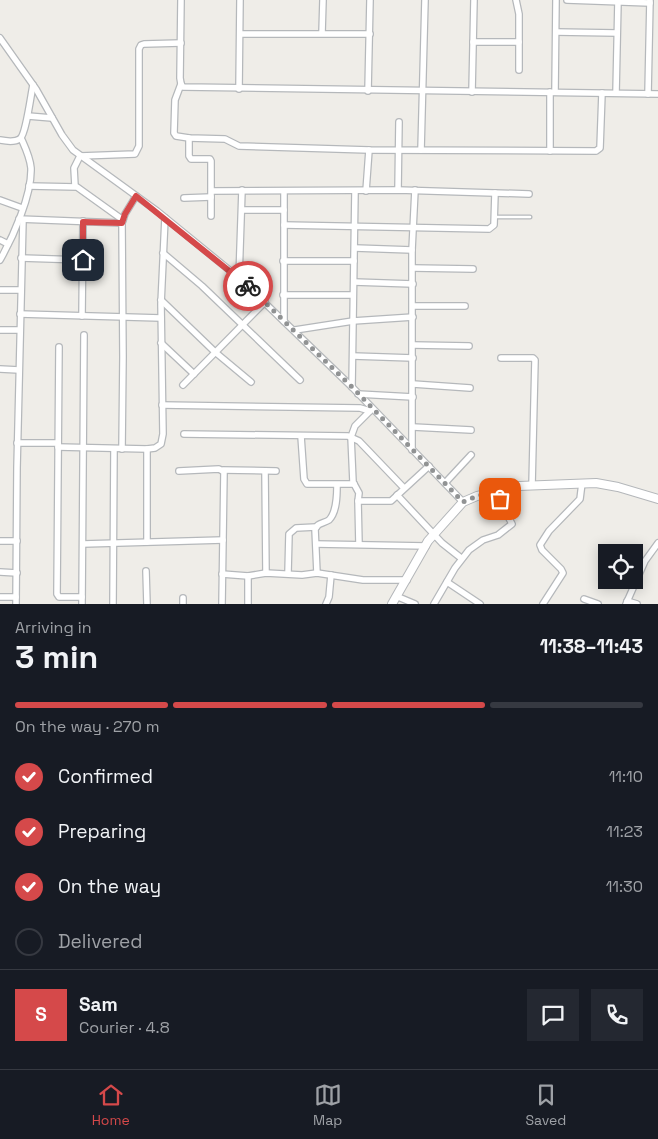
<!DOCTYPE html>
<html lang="en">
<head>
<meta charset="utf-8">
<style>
	:root { --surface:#171b24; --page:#242831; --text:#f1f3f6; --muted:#9ea1a6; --line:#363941; --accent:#d5494a }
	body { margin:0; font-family:"Space Grotesk",sans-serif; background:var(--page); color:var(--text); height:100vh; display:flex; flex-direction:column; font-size:19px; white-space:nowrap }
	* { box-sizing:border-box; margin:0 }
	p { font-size:16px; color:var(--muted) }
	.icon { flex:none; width:28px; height:28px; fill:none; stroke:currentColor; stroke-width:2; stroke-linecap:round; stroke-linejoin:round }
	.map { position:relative; height:604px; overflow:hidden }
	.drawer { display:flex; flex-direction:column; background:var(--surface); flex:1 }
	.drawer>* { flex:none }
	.tools { position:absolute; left:598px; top:544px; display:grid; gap:10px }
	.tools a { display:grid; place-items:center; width:45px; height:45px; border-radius:0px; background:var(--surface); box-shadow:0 2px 12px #0003; font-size:25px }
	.pin { position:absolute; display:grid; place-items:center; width:42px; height:42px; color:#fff; margin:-21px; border-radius:10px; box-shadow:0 2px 8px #0006 }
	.courier { position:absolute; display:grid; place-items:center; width:50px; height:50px; margin:-25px; border:4px solid #d5494a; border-radius:50%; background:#fff; color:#222; box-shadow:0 1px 6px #0007 }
	.head em { font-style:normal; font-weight:600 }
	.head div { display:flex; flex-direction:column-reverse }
	.head { display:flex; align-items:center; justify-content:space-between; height:85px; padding:0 15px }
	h1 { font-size:32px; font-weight:600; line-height:38px }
	.bar { display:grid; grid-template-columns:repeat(4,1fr); gap:8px 5px; align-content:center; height:60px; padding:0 15px }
	.bar i { height:6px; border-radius:4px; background:var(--line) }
	.bar .current { background:var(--accent) }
	.bar p { grid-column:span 4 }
	.line { display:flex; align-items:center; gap:12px; padding:0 15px; border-top:1px solid var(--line) }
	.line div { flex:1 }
	.round { display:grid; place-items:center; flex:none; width:52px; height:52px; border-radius:0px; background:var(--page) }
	ol { padding:0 15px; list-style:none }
	li { display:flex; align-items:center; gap:15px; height:55px }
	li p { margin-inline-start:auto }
	li .icon { padding:5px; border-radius:50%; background:var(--accent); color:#fff; stroke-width:4 }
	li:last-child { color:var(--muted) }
	li i { width:28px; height:28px; border:2px solid var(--line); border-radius:50% }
	.tab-bar { display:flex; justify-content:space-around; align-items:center; height:70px; border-top:1px solid var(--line); background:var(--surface); font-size:14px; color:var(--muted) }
	.tab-bar a { display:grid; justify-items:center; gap:2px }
	.tab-bar .current { color:var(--accent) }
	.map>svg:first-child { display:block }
</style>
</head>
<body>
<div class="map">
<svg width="658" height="604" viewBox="0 0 658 604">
	<rect width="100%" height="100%" fill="#efede8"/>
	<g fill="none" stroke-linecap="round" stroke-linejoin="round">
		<!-- lane casing -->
		<g stroke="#b5b8bb" stroke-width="5">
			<path id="lane" d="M496,217H530"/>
		</g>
		<!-- street casing -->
		<g stroke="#b5b8bb" stroke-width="8">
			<g id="street">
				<path d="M181,0L180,78L181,84L183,87L658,94"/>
				<path d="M516,0L519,14V70"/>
				<path d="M567,0L650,3"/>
				<path d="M556,32L617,33"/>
				<path d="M322,33L323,0"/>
				<path d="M240,34H370"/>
				<path d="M0,38L36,89L62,135L73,150L157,211L239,278L352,387L463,502"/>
				<path d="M473,42H519"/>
				<path d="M181,84L175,100L174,133L176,136L189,138L225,139L239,146L369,150L596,151L600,148L602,93"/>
				<path d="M239,89L240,0"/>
				<path d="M368,91L370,0"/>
				<path d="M472,92L474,0"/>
				<path d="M555,92L556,0"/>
				<path d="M616,93L618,1"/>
				<path d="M648,94L650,0"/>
				<path d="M28,116L52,118"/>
				<path d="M189,138V156L191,159H210L211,161V216"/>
				<path d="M0,140C5,141 15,142 20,139C26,134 31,94 33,85"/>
				<path d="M421,150L425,0"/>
				<path d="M550,151V92"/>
				<path d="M80,156L135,154L139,146V49L141,45L144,44L181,43"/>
				<path d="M29,186L77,187L123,220"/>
				<path d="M75,186L74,168L80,156"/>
				<path d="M398,190L399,122"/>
				<path d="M212,191L398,190L529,194"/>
				<path d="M284,191V321"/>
				<path d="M366,191L369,150"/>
				<path d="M184,198L211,197"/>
				<path d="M0,200L22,208"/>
				<path d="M242,210H284"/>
				<path d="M19,219L122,223"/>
				<path d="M284,225L489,229L494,225L495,193"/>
				<path d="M0,240L8,244"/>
				<path d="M355,248L412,250"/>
				<path d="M163,253L202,286L300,380"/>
				<path d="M21,258L83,260"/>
				<path d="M0,260C13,237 32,195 31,168C30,157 25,147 21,138"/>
				<path d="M283,261H354"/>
				<path d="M413,268L473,269"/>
				<path d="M239,278L242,190"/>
				<path d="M354,282L413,284"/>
				<path d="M0,290H21"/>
				<path d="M283,295H353"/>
				<path d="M161,300L215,352L251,382"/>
				<path d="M413,306H465"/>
				<path d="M20,314L161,318"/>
				<path d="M82,316L83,221"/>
				<path d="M0,330H20"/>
				<path d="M295,330L353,321L413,317"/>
				<path d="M161,343L194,374"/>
				<path d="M413,345L469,346"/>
				<path d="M59,347L57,594L59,597H82"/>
				<path d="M353,356L413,358"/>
				<path d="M501,358H533L535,360L532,485"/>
				<path d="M0,369L19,370"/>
				<path d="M413,384L470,388"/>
				<path d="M183,385L265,302"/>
				<path d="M352,387L355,191"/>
				<path d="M358,394L413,397"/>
				<path d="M162,405L360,408L370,411"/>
				<path d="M413,427L471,430"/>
				<path d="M184,434L348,436L359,441L404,488"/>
				<path d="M301,436L304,479L307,484H354"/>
				<path d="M17,443H58"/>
				<path d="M58,447L147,449L155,448L161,444L163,434L161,304L165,218"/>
				<path d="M122,449L123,357L122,223L125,214L136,196"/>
				<path d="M412,450V250L415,190"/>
				<path d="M223,470L276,471"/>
				<path d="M179,471L219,469L224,472L222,604"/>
				<path d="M265,471L266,573"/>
				<path d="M445,483L471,455"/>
				<path d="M397,495L442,543L461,558"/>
				<path d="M358,501H391L429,466"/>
				<path d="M0,541H17"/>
				<path d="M147,542V449"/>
				<path d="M83,544L223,540"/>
				<path d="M316,544L426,546"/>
				<path d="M359,544L358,501L359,493L353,482L351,437L355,426L371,410"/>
				<path d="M146,571L147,604"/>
				<path d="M0,572L17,573"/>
				<path d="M288,573L289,534L296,528L316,527"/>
				<path d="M317,573L315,529L318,525C321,523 326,522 329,520C337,512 337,495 337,485"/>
				<path d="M222,574L248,576L266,573L302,575L317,573L363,580H407"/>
				<path d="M447,582L480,604"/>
				<path d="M396,596L415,604"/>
				<path d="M0,597H16"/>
				<path d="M584,599L598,604"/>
				<path d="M627,601L637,604"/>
				<path d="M16,604L17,468L23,220"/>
				<path d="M82,604L84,335"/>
				<path d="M113,604L114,449"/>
				<path d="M183,604V598"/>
				<path d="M248,604V576"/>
				<path d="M326,604L329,597L331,575"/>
				<path d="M434,604L455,568L469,550L483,540L498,535L512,524L500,501L498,491"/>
				<path d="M543,604L563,573L561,569L542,550L540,545L549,531L580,499L582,483"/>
				<path d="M626,604L645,561L658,543"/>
			</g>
		</g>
		<!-- secondary casing -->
		<g stroke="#b4b7ba" stroke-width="10">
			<path id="secondary" d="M392,604L428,541L463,502L477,496L519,486L596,483L618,487L658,499"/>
		</g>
		<!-- lane -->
		<use href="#lane" stroke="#fff" stroke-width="2.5"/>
		<!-- street -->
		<use href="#street" stroke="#fff" stroke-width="5.5"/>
		<!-- secondary -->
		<use href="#secondary" stroke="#fff" stroke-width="8"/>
	</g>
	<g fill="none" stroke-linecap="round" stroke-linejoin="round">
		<!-- done -->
		<path stroke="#919394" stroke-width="5" stroke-dasharray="0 9" d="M248,286L355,390L463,502L477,496L498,490L500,499"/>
		<!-- route -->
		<path stroke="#d5494a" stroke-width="6" d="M83,260V222L122,223L125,214L136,196L248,286"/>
	</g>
</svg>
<div class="tools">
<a><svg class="icon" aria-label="locate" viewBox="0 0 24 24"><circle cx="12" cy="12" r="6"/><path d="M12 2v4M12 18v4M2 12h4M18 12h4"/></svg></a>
</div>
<div class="pin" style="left:500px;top:499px;background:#ea580c"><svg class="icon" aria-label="bag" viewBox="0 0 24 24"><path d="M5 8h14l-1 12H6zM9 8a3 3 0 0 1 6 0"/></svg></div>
<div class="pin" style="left:83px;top:260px;background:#1f2937"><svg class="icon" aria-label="home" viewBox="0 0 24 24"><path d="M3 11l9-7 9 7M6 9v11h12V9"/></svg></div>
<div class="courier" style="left:248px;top:286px"><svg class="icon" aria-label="bike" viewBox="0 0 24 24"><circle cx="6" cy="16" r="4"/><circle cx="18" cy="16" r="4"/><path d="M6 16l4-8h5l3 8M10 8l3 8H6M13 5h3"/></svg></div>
</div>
<section class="drawer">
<div class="head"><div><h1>3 min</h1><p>Arriving in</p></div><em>11:38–11:43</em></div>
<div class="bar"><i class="current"></i><i class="current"></i><i class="current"></i><i></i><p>On the way · 270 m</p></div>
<ol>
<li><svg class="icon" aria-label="check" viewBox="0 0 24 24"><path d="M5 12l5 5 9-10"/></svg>Confirmed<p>11:10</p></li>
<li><svg class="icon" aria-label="check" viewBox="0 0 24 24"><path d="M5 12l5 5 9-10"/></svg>Preparing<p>11:23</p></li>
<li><svg class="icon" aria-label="check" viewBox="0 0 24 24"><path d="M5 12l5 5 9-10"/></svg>On the way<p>11:30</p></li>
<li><i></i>Delivered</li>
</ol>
<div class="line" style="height:90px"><b class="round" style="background:var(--accent);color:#fff">S</b><div><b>Sam</b><p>Courier · 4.8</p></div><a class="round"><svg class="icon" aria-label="chat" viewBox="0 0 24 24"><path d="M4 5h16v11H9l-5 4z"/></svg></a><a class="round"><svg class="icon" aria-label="phone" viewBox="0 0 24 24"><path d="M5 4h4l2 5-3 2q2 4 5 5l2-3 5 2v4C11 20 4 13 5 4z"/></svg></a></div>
</section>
<nav class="tab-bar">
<a class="current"><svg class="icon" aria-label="home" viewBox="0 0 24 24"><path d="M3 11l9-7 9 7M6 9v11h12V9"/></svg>Home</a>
<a><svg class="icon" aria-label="map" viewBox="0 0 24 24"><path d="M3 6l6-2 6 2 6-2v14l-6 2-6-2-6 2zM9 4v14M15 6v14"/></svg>Map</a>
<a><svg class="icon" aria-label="saved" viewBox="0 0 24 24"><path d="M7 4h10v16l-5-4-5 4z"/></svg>Saved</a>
</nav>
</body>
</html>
